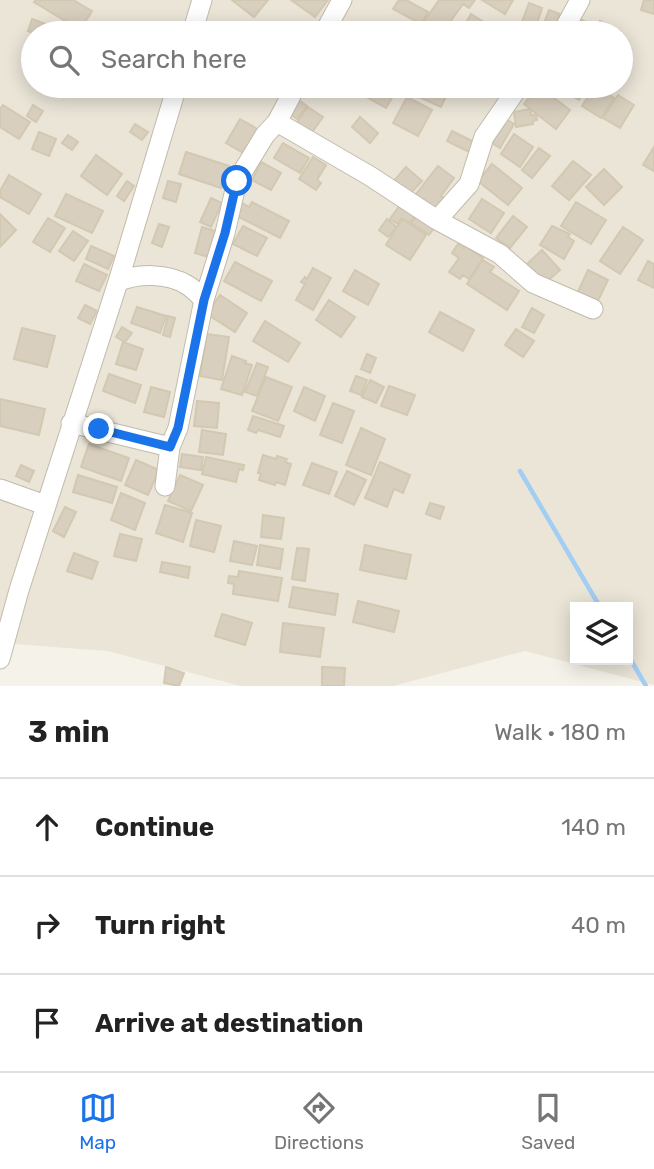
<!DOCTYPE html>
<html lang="en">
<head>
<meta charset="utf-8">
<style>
	:root { --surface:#fff; --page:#f2f2f2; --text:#222; --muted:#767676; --line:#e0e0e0; --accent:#1a73e8 }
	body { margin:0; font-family:Rubik,sans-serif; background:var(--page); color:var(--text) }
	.controls { position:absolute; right:21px; bottom:21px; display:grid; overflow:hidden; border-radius:0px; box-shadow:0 4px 18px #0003 }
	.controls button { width:63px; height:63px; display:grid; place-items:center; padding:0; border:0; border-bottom:2px solid var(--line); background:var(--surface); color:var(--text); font:35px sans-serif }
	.stop { position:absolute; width:21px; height:21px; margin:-16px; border:5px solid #1a73e8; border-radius:50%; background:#fff }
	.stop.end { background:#1a73e8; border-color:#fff; box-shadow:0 2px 7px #0008 }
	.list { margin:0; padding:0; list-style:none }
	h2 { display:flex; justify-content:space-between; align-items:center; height:91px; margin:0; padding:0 28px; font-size:30px }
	h2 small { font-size:23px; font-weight:400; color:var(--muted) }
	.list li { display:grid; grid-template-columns:46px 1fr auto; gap:21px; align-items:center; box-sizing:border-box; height:98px; padding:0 28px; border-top:2px solid var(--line) }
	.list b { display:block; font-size:26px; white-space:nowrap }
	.list em { font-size:23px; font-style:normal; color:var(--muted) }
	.icon { flex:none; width:38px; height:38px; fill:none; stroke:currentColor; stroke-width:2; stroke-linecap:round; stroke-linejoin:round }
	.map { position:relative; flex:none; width:654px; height:686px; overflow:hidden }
	.search { position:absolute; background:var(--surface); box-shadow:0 4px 18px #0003; left:21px; right:21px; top:21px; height:77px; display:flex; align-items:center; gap:18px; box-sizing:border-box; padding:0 24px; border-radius:38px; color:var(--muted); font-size:26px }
	.sheet { height:385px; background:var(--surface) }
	nav { display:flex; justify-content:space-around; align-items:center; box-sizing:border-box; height:98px; border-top:2px solid var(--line); background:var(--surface); font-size:19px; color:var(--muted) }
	nav a { display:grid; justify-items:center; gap:4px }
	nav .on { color:var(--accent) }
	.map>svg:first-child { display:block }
</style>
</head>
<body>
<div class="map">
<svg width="654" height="686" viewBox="0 0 654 686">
	<rect width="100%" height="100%" fill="#f5f3e9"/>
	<path fill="#eae5d7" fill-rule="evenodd" d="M0 0H654V685L525 651 393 686H241L107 651 0 643ZM33 33H621V86H33ZM575 607H628V660H575Z"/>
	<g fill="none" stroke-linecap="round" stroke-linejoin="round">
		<path stroke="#a3cef4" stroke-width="4.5" d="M520 471 600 607
			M628 655 646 686"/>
	</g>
	<path fill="#d8cfbe" stroke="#d3c8b1" stroke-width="2" d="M36 0H73L92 11 80 30 34 2Z
		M232 0H268L254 17Z
		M291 0H328L315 17Z
		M399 0H406L428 12 421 24 393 9Z
		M439 0H475L469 8 463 4 450 22 458 27 454 33H438L423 23Z
		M482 0H513L505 14Z
		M644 0H654V14L641 10Z
		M529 3 542 8 536 27 522 22Z
		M549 10 560 14 553 33 541 31Z
		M471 14 495 29 492 33H460Z
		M32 19 69 33H34L28 31Z
		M582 20 597 28 600 21 621 32 576 33Z
		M126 23 154 33H123Z
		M370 86H399L386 108 365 96Z
		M413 86H451L441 107 410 93Z
		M538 86 570 110 556 129 524 104Z
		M555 86H588L579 100Z
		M595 86 614 98 601 118 582 106Z
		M618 95 634 105 620 128 603 118Z
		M407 97 432 110 418 136 393 123Z
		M297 99 307 106 297 119 287 112Z
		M3 105 30 122 19 139 0 127V109Z
		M33 105 43 111 36 122 27 116Z
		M308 107 323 117 310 135 295 125Z
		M530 109 531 115 536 114 537 120 533 121V124L516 127 514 112Z
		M360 117 378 133 370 143 352 127Z
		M240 119 259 130 245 154 226 143Z
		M506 119 514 124 500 148 492 143Z
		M135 124 148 132 142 140 130 132Z
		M452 131 474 142 469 152 447 141Z
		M39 132 56 139 49 156 32 149Z
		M514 134 533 147 520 167 501 154Z
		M68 135 78 142 72 150 62 143Z
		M283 143 309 158 300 173 274 158Z
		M654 147V171L643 165Z
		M539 148 550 156 532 178 522 170Z
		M186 152 229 166 221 188 179 174Z
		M96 155 122 174 107 195 81 176Z
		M313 157 326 165 317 180 321 183 316 190 299 179Z
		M573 161 591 175 569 200 552 186Z
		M261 162 281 173 271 190 252 180Z
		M492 164 522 188 508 205 478 181Z
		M438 166 454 178 441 196 450 203 439 217 413 198Z
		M406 167 422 181 406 198 391 184Z
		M604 169 622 187 604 205 586 187Z
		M9 175 41 194 29 214 0 197V191Z
		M127 181 134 186 124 201 117 196Z
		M168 181 181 184 176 202 163 198Z
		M66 194 103 211 92 233 55 216Z
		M211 198 222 203 211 227 200 222Z
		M482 199 504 213 491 233 469 219Z
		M239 201 249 207 252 202 289 221 280 238 233 214Z
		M576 202 606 220 591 244 561 226Z
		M400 205 415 215 410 223 402 218 398 224 390 219Z
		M0 214 16 230 0 247Z
		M417 216 434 228 429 235 411 223Z
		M513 216 527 227 510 248 496 238Z
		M48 218 65 228 50 252 33 242Z
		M387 219 397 227 388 237 379 230Z
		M402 219 426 235 410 260 386 245Z
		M159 224 169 227 162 247 152 243Z
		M243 226 267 238 257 256 233 244Z
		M552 226 570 234 568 237 574 241 564 259 540 245Z
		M202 227 215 231 208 257 195 253Z
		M623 227 643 240 620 274 600 261Z
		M73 231 88 241 74 261 59 251Z
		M458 244 464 248 465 246 483 258 469 279 463 275 460 279 449 272 459 258 452 253Z
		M91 246 114 256 108 269 86 259Z
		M542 250 560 270 544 284 526 265Z
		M483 260 494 267 490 272 519 291 507 310 467 284Z
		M648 261 654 264V288L638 280Z
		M235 262 272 281 261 301 224 281Z
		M84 264 107 275 99 291 76 281Z
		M313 268 331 278 313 310 296 300 305 284 301 282 305 277 307 279Z
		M355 270 379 284 368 305 343 291Z
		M588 270 608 280 595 307 575 298Z
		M220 295 247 313 235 332 207 314Z
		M329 300 355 317 341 337 316 320Z
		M85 305 97 311 90 324 78 318Z
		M137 307 166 316 160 333 131 323Z
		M532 308 544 315 534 333 522 327Z
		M440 312 474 330 463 351 429 332Z
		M168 316 175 318 170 337 163 335Z
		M265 321 300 343 288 362 253 341Z
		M122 327 132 333 125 342 116 337Z
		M22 328 55 336 47 367 14 359Z
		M516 329 534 341 523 357 505 345Z
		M207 334 229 337 222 380 200 376Z
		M123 342 143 349 136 370 116 364Z
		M367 354 376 358 370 373 361 369Z
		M232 356 246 361 245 363 252 365 242 395 221 389Z
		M257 363 268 367 257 396 245 392Z
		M109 374 141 385 135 403 103 391Z
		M356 376 367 380 361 395 350 391Z
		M266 377 292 387 278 421 252 411Z
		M370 380 384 387 376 403 362 397Z
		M389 386 415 395 407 415 381 406Z
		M151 387 170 392 164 417 144 412Z
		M304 387 325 396 315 421 294 411Z
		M0 399 45 409 39 435 0 426Z
		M197 401 219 403 217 428 194 426Z
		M333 403 354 411 342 443 320 435Z
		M253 416 284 426 280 437 258 430 256 433 248 430Z
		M361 428 385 439 371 475 346 465Z
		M202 430 226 434 223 455 199 452Z
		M89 444 129 458 121 481 81 467Z
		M182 454 203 457 201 470 180 467Z
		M263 455 276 459 277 456 287 459 285 462 291 464 285 485 276 482 275 485 259 480 261 473H258Z
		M206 457 244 465 243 470 239 469 236 482 202 474Z
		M136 460 159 470 148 495 125 485Z
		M380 462 410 475 403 493 394 489 387 507 365 498Z
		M312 463 337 472 329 494 303 485Z
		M21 465 34 471 29 482 16 476Z
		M347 471 366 480 354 505 335 496Z
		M78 475 117 487 112 503 73 492Z
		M180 475 203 485 191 511 168 501Z
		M121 493 145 503 135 530 111 520Z
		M430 503 444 507 440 519 426 514Z
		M165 505 192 513 183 542 156 533Z
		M65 507 76 512 64 537 53 531Z
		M263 515 284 518 281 539 261 537Z
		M196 520 221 526 214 552 190 546Z
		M120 534 142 539 136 561 114 556Z
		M234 541 257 546 252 565 230 561Z
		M260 545 283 549 280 569 257 565Z
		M365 545 411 555 406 579 360 570Z
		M297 548 309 549 305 581 292 579Z
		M74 553 98 562 92 579 67 571Z
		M162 562 190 567 188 578 160 572Z
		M239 571 282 578 278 601 233 594 234 584 228 583 229 576 238 577Z
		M293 587 338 594 335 615 289 607Z
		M358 601 399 611 394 632 353 622Z
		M222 614 252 623 245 645 215 636Z
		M283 623 324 628 320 657 280 652Z
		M166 667 184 673 179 686 164 683Z
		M322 667 345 668 344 686H322Z"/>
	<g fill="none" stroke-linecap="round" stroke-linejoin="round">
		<defs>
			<path id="minor" d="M192 33 202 0
				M324 33 342 0
				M562 33 580 0
				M277 122 370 176 437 220 500 254 533 283 593 309
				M437 220 469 184 484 137 519 86
				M118 282C137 273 168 273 187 285 193 288 199 295 204 300
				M71 423 170 447 165 486
				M170 447 178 428 204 300 225 233 237 181 265 135 277 122 296 86
				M0 489 45 505
				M0 659 19 590 118 282 177 86"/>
		</defs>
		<use href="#minor" stroke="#c2bbab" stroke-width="21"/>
		<use href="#minor" stroke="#fff" stroke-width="19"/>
	</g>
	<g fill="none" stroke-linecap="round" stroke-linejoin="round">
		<path stroke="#1a73e8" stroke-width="9" d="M99 429 170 447 178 428 204 300 225 233 237 181"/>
	</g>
</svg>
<div class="controls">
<button><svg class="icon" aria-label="layers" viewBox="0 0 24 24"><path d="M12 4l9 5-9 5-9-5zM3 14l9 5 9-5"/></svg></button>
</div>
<div class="stop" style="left:237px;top:181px"></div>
<div class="stop end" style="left:99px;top:429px"></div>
<div class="search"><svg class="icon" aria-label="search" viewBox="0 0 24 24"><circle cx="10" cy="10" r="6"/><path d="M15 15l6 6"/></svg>Search here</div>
</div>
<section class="sheet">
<h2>3 min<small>Walk · 180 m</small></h2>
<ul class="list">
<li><svg class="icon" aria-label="ahead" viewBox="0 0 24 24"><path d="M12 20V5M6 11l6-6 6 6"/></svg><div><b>Continue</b></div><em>140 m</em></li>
<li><svg class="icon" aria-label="right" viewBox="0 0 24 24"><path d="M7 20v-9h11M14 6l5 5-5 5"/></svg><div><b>Turn right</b></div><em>40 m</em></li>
<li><svg class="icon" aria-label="arrive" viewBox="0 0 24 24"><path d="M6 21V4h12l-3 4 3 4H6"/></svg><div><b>Arrive at destination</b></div></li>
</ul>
</section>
<nav>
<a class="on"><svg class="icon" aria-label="map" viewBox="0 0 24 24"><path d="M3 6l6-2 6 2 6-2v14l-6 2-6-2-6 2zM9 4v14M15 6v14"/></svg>Map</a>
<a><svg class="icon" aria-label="directions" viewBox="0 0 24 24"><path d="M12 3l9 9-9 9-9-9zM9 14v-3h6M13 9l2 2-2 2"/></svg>Directions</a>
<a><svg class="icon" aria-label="saved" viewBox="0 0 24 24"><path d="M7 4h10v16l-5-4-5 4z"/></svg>Saved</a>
</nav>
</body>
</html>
